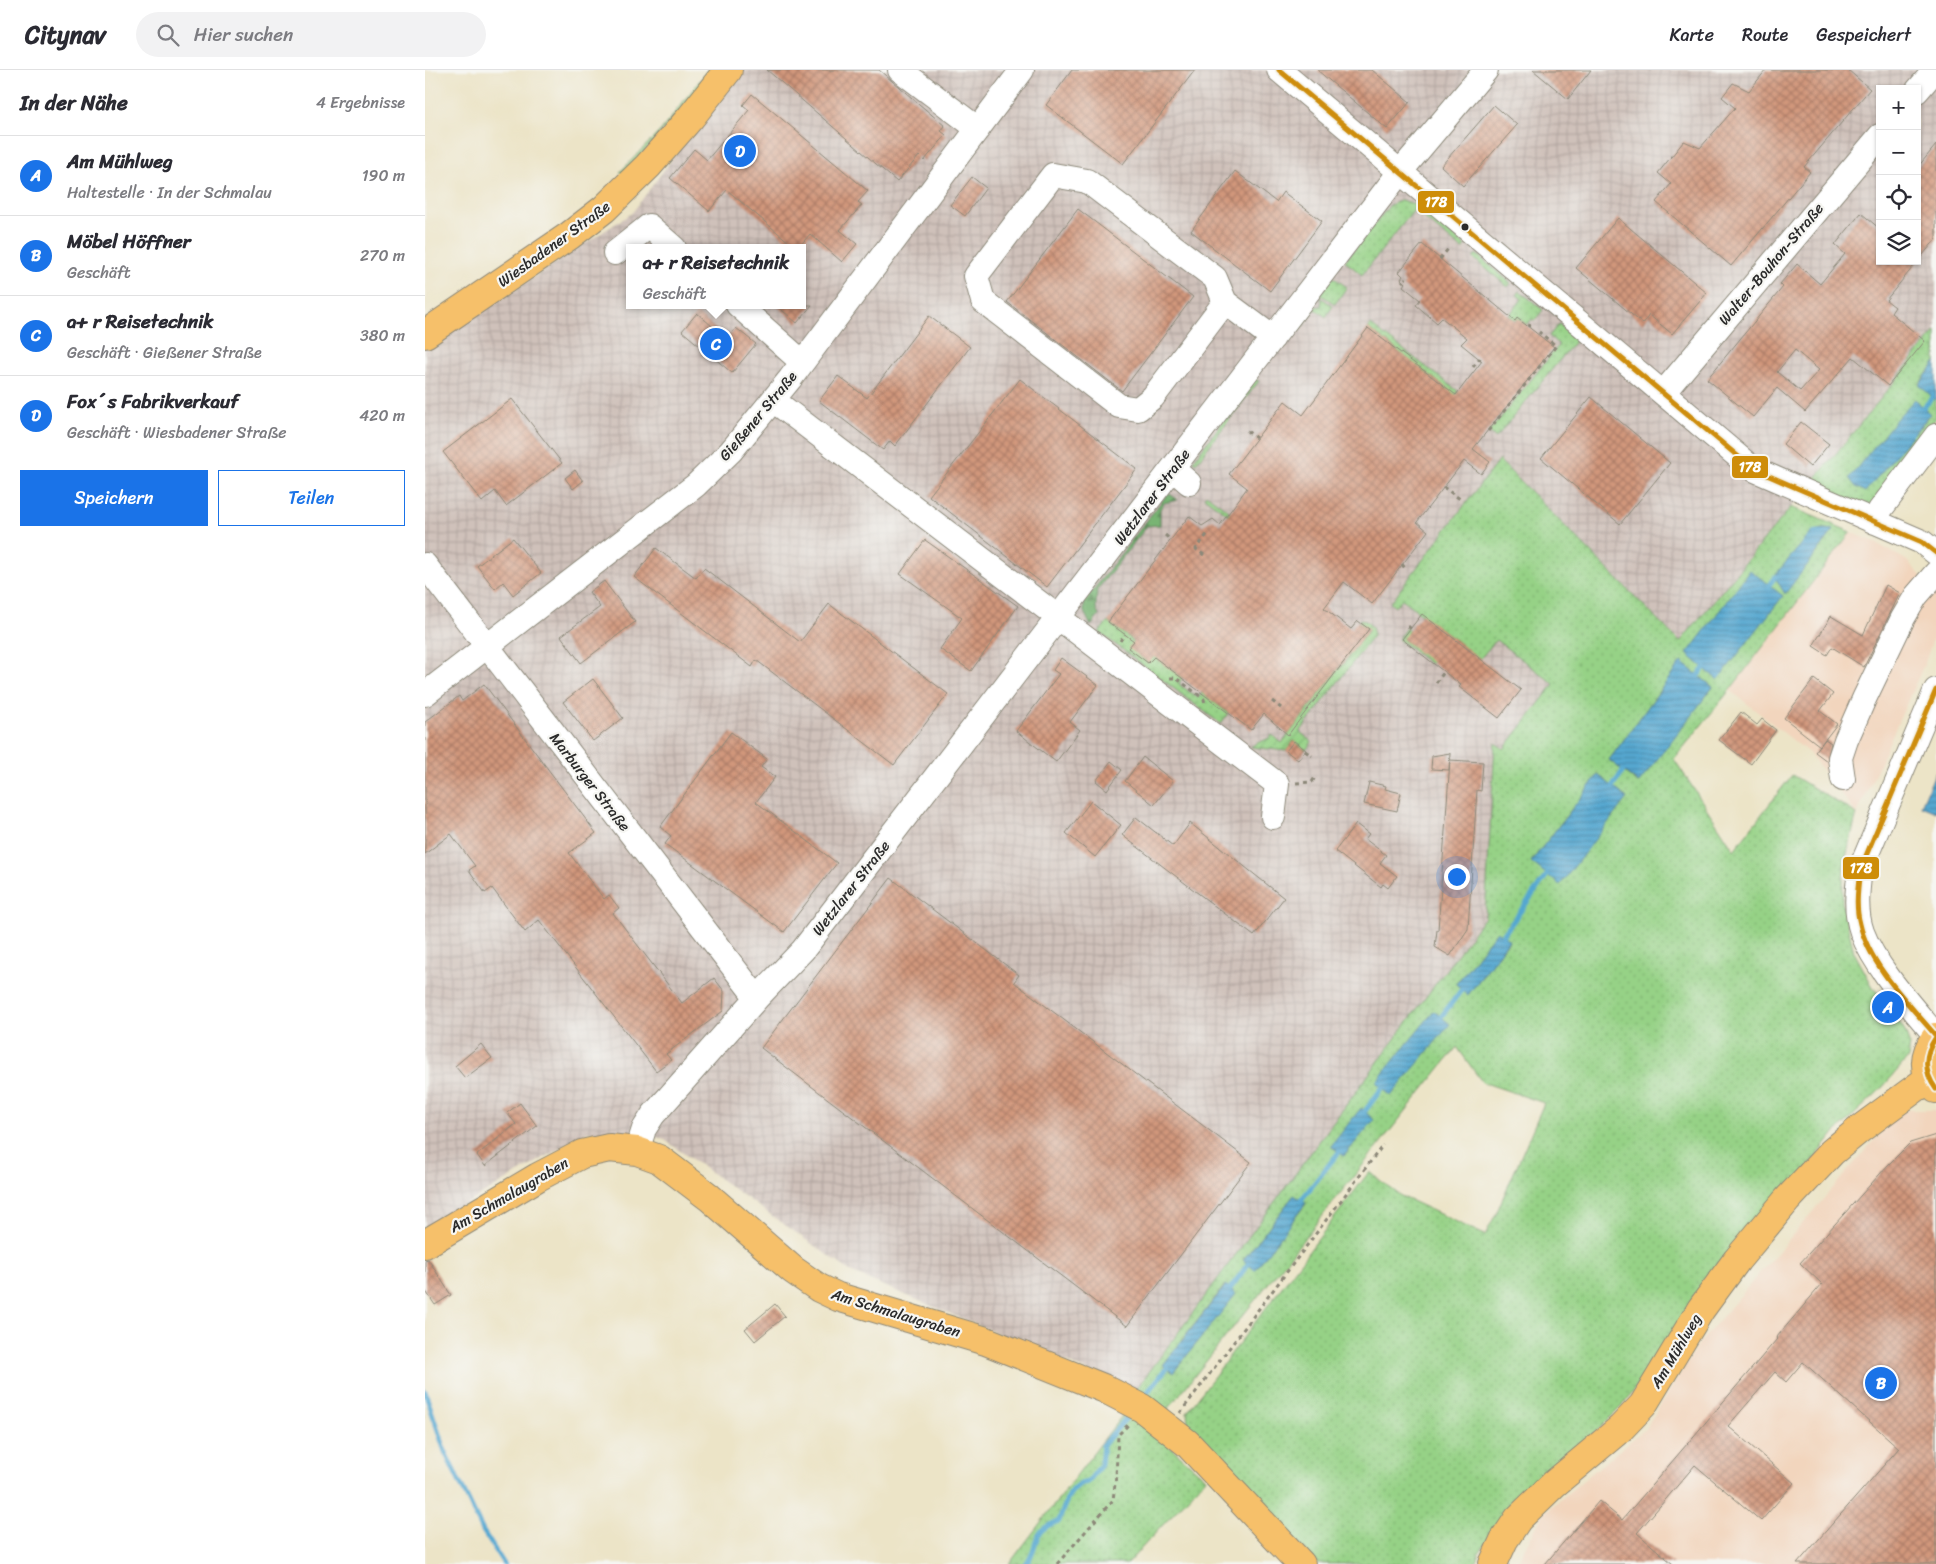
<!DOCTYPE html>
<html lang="de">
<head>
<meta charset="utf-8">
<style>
	:root { --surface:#fff; --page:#f2f2f3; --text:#2b2b33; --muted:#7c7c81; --line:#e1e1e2; --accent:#1a73e8 }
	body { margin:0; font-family:Sriracha,sans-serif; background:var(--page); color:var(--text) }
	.controls { position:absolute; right:15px; top:15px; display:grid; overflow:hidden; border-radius:0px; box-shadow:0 1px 4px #0004 }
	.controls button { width:45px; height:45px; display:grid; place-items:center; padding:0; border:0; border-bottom:1px solid var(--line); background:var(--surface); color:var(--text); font:25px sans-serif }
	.you { position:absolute; left:1031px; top:806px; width:18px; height:18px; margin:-12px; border:4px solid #fff; border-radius:50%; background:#1a73e8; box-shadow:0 0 0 8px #1a73e833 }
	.badge { display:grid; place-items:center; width:32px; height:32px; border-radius:50%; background:var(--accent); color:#fff; font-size:16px; font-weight:700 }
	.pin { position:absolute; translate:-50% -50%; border:2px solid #fff; box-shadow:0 1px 5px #0006 }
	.popup { position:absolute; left:201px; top:174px; width:180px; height:65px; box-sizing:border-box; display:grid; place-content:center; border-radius:0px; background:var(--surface); filter:drop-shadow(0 1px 4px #0005); font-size:16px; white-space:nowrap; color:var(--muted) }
	.popup b { font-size:19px; color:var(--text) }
	.popup::after { content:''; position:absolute; left:50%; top:100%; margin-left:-10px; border:10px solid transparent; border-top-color:var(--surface) }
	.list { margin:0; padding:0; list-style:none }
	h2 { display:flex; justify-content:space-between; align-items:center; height:65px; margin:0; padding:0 20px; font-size:21px }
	h2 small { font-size:16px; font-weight:400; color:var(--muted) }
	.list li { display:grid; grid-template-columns:32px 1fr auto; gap:15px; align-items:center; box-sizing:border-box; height:80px; padding:0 20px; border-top:1px solid var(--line) }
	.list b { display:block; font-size:19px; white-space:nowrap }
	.list p { margin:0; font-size:16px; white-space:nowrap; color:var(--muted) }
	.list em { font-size:16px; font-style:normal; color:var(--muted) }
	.actions { display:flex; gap:10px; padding:15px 20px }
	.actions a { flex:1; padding:11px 0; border:1px solid var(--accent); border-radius:0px; text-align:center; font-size:18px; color:var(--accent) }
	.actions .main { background:var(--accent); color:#fff }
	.icon { flex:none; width:28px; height:28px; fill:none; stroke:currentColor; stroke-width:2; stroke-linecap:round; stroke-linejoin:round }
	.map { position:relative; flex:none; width:1511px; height:1494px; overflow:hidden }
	header { display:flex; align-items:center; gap:30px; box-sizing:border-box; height:70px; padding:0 25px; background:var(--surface); border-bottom:1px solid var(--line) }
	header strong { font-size:24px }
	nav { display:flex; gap:28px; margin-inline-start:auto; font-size:18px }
	.search { width:350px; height:45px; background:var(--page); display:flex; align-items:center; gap:12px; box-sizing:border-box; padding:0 18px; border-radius:28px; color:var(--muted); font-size:19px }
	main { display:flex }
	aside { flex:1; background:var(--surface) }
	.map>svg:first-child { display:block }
</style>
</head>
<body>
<header>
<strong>Citynav</strong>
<div class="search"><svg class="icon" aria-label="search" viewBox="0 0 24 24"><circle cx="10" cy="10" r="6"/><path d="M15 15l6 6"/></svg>Hier suchen</div>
<nav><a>Karte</a><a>Route</a><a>Gespeichert</a></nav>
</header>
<main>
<aside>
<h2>In der Nähe<small>4 Ergebnisse</small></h2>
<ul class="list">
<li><span class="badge">A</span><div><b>Am Mühlweg</b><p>Haltestelle · In der Schmalau</p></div><em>190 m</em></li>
<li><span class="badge">B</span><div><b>Möbel Höffner</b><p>Geschäft</p></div><em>270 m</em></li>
<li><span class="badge">C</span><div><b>a+ r Reisetechnik</b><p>Geschäft · Gießener Straße</p></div><em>380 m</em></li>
<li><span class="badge">D</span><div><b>Fox´s Fabrikverkauf</b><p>Geschäft · Wiesbadener Straße</p></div><em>420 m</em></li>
</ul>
<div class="actions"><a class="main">Speichern</a><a>Teilen</a></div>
</aside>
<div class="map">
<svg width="1511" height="1494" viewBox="0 0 1511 1494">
	<defs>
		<pattern id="industrial-grid" width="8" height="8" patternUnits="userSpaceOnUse" patternTransform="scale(1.25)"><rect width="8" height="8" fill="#cfc1ba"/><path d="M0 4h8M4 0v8" fill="none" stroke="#b2a6a0"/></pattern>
		<pattern id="grass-dots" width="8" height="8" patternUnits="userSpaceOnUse" patternTransform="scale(1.25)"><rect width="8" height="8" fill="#96d286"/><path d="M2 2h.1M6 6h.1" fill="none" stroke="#81b474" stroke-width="1.8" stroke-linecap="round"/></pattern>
		<pattern id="forest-firs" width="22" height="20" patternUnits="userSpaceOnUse" patternTransform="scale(1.25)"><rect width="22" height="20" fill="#78b473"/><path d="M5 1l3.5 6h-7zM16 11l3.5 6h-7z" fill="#63935f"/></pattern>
		<pattern id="garden-furrows" width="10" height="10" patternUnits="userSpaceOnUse" patternTransform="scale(1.25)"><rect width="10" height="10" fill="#96d286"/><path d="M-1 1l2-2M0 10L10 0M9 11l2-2" fill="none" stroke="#81b474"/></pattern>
		<pattern id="water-rules" width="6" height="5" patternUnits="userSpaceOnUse" patternTransform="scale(1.25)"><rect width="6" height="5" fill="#55a7d0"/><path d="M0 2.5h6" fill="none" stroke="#4788a9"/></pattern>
		<pattern id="building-cross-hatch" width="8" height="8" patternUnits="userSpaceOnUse" patternTransform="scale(1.25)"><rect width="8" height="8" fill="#d1977c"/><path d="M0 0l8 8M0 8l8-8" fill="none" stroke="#aa7b66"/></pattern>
	</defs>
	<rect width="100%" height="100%" fill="#f6f6f2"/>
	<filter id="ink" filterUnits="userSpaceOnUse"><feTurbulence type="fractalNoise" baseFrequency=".02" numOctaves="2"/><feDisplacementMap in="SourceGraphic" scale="10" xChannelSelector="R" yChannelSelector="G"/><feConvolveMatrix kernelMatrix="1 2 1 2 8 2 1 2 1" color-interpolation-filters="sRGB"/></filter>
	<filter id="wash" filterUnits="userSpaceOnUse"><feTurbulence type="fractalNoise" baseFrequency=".0096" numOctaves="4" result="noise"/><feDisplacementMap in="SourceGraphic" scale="20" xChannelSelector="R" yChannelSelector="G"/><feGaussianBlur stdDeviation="1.12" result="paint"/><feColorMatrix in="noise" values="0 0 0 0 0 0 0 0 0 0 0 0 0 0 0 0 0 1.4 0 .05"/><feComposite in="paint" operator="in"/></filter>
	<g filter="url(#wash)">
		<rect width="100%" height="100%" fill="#ece4c7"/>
		<path fill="#f2d5bd" d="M1426 462 1449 472 1481 490 1509 519 1511 526V559L1501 590 1432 744 1384 683 1305 620Z
			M1475 1040H1511V1494H1091L1119 1443 1221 1358 1273 1275Z"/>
		<path fill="url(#industrial-grid)" fill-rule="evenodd" d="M313 0H1511V261L1255 572 1060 847 710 1321 428 1203 237 1068 163 1062 0 1158V278L207 143ZM1455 19H1492V191H1455ZM205 178H377V235H205Z"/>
		<path fill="url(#grass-dots)" stroke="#607e58" fill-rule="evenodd" d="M283 0H290L199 105 195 102 236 60Z
			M977 130 992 135 1041 176 1038 180 989 140 937 205 920 191 965 135Z
			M1051 184 1086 213 1083 217 1048 188Z
			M908 207 922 217 910 234 895 224Z
			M1095 221 1118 240 1109 251 1107 249 1102 255 1093 248 1091 251 1084 245 1097 229 1092 225Z
			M894 226 908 236 901 247 890 239 875 260 870 257 887 235 891 237 896 236 897 230Z
			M1134 254 1152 269 1071 368 1064 362 1134 275 1124 266Z
			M946 255 1033 321 1030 325 943 258Z
			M1511 261V292L1494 314 1511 330V348L1443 439 1386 414ZM1499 337 1505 345 1440 421 1431 417Z
			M830 309 834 311 771 393 768 391Z
			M1074 390 1255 572 1366 437 1426 462 1305 620 1249 689 1309 780 1367 705 1432 744 1419 795 1417 832 1429 882 1448 917 1479 959 1485 975 1483 988 1457 1018 1410 1063 1230 1290 1200 1333 1174 1359 1125 1397 1086 1434 1054 1483 1050 1494H892L766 1362 763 1355 762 1342 944 1102 976 1126 1060 1165 1071 1144 1119 1033 1057 1012 1032 977 740 1343 710 1321 1060 847 1070 673 1079 679 1129 614 1071 570 1055 589 977 529 970 537 965 533ZM1399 459 1408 461 1360 523ZM1256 592 1288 617 1213 713 1184 690ZM1173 705 1202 728 1106 792ZM1072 861 1084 871 1043 924 1031 914ZM1009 941 1024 954 965 1026ZM869 1125 881 1134 829 1199 818 1190ZM800 1215 810 1224 748 1303 738 1295Z
			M781 424 889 505 873 496 779 427Z
			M683 552 757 608 754 614 773 628 777 623 803 643 796 654 674 562Z
			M981 558 1007 592 1005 594 973 569Z
			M702 1339 781 1408 702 1494H584Z"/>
		<path fill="url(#forest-firs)" stroke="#52704f" d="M743 423 753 430 739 433 735 439V455L722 456 672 520 671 538 674 546 666 556 659 542V532Z"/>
		<path fill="url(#garden-furrows)" stroke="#607e58" d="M936 549C944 552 950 558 948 566L875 662 887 672 881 680 869 671 861 681 826 677C832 671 841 672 847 665L857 673 944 560 933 551Z"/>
		<path fill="url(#water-rules)" stroke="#40697e" d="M1511 292V330L1494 315Z
			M1490 329 1505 344 1440 422 1431 417 1424 408 1473 347Z
			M1399 459 1409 460 1360 524 1349 506 1388 461Z
			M1325 500 1358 526 1293 610 1262 584Z
			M1256 592 1288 617 1214 713 1184 690Z
			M1511 701V742L1496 736Z
			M1173 705 1202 728 1135 815 1106 792Z
			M1072 861 1084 870 1043 925 1031 914Z
			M1009 941 1025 954 966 1026 951 1012Z
			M936 1038 949 1050 919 1086 906 1076Z
			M869 1125 881 1133 830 1200 818 1190Z
			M801 1215 811 1224 748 1303 738 1295Z"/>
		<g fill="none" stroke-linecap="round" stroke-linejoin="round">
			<path stroke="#55a7d0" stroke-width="5" d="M1499 337 1508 327
				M1344 515 1350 507
				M1273 606 1279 598
				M1188 716 1198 701
				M1078 865 1122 805
				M1016 947 1037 919
				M940 1041 957 1018
				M876 1130 914 1082
				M805 1219 823 1194
				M0 1321 20 1382 58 1461 79 1494
				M721 1324 742 1298
				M601 1494C617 1472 603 1462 634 1451 640 1435 644 1414 663 1412L676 1395 678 1375 702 1347"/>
		</g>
		<g id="blocks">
			<path fill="url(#building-cross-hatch)" fill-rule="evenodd" d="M342 0H454L520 56 516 61 521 65 499 91 494 86 472 112Z
				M647 0H770L698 94 621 35Z
				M892 0H947L985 32 962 59Z
				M1108 0H1166L1143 29Z
				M1341 0H1423L1445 19 1379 97 1385 102 1306 196 1231 132 1246 114 1233 103 1259 71 1275 78 1310 38 1297 27 1308 13 1324 21Z
				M327 24 443 121 433 132 437 135 415 160 432 174 417 192 385 164 373 178H371L302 120 284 141 245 108 269 79 282 90 324 40 318 35Z
				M1069 35 1092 55 1038 116 1016 96Z
				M1511 75V169L1461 230 1470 237 1466 243 1500 271 1463 316 1428 287 1380 342 1352 318 1328 347 1282 309 1358 217 1355 214 1372 194 1395 214 1420 184 1410 175 1436 143 1455 159V191H1492V98ZM1370 280 1394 300 1375 321 1352 302Z
				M810 101 851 132 858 122 897 151 845 221 766 161Z
				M547 107 561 118 540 146 525 135Z
				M653 139 768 227 697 321 582 232Z
				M1193 148 1282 223 1247 264 1224 245 1218 254 1151 198Z
				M997 174 1090 251 1092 248 1129 277 1048 379 1065 392 1056 404 1039 391 992 452 1003 461 947 534 919 512 899 538 926 559 933 551 944 559 863 665 839 644 826 660 729 587 723 593 703 578 709 571 683 552 764 446 777 456 788 449 795 455 822 418 804 404 860 331 878 345 943 258 1031 325 1057 291 1036 274 1042 268 1017 248 1012 253 991 235 995 230 978 216 980 213 976 209 978 206 974 202Z
				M351 235H387L372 253Z
				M272 243 302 269 311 258 331 274 307 303 257 261Z
				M504 246 545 277 470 376 465 371 458 380 394 331 413 306 442 328Z
				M595 309 712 399 622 517 504 426Z
				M1166 327 1245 393 1195 454 1116 388Z
				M87 329 137 393 81 436 70 421 57 432 18 382Z
				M1376 352 1404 374 1385 397 1358 374Z
				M150 400 158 411 148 419 140 408Z
				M88 468 116 503 88 525 78 512 70 519 52 496Z
				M500 470 593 536 546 601 515 579 537 548 475 504Z
				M231 478 271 508 279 498 375 572 404 534 523 624 469 695 331 590 327 597 209 507Z
				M179 511 210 552 156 593 136 566 175 537 164 522Z
				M1461 515 1475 523 1439 597 1407 577 1402 585 1388 576 1406 546 1438 565Z
				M997 544 1096 620 1074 648 1034 617 1036 615 977 569Z
				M636 588 673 615 645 652 655 660 631 692 591 661 634 604 628 600Z
				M168 609 198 648 168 671 138 632Z
				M1389 609 1408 624 1395 641 1412 654 1395 676 1359 648Z
				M59 614 171 763 144 783 179 829 184 825 194 838 188 843 257 933 289 908 299 921 298 941 241 984 246 990 231 1001 114 850 100 862 67 818 60 823 44 800 50 796 26 764 0 784V652L34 626 37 631Z
				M1316 642 1332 655 1337 649 1351 660 1326 694 1294 670Z
				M306 662 342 689 336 697 350 707 331 732 412 793 359 862 240 774 246 766 235 757Z
				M1400 669 1406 673 1402 691 1390 682Z
				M869 671 881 680 873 690 861 681Z
				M1025 683 1024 700 1006 699 1007 686Z
				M718 687 748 711 729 735 700 711Z
				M1025 690 1058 692 1056 721 1052 720 1043 859 1025 886 1010 877 1012 860H1013Z
				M686 691 697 700 682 720 671 711Z
				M944 712 961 716 960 719 976 723 972 741 939 734Z
				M666 731 696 755 670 787 641 763Z
				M711 747 748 776 765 753 859 828 829 866 697 765Z
				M931 754 944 764 940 769 961 785 955 793 972 806 963 818 958 814 956 817 910 781Z
				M466 808 594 905 589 912 826 1092 702 1256 336 978Z
				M56 974 67 988 40 1008 30 996Z
				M95 1033 112 1056 60 1096 52 1085 91 1054 82 1043Z
				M1511 1065V1494H1372L1474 1378 1378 1292 1361 1312 1350 1302 1303 1356 1369 1413 1336 1451 1270 1395 1212 1463 1248 1494H1120L1174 1431 1197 1450 1352 1269 1351 1268 1397 1214 1375 1193 1463 1095 1485 1073Z
				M3 1189 26 1225 10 1235 0 1220V1190Z
				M350 1234 360 1246 330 1271 320 1259Z"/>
		</g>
	</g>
	<g filter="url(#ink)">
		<use href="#blocks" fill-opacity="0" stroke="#8c8879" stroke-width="1"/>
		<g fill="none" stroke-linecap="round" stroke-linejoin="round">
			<defs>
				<path id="minor" d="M475 0 553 59
					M854 0 1328 399 1497 472 1511 483
					M1492 21 1510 0
					M190 183 224 156 249 178
					M800 232 728 327 713 339 694 336 558 231 551 206 628 105 662 111 790 208 800 232 848 268
					M313 235 377 292
					M1238 323 1455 66
					M348 330 852 714 848 747
					M748 399 764 413
					M1450 452 1455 440 1511 366
					M0 495 332 928
					M1511 620 1435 800C1432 821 1430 842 1437 862 1450 897 1487 937 1511 966
					M0 624 271 415 306 381 365 309 597 0
					M1418 709 1415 688 1421 670 1439 629 1478 548 1491 526 1511 503
					M212 1081 219 1059 228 1045 332 928 378 880 975 102 1061 0"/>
				<path id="major" d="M0 264 144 166 179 139 223 96 266 47 303 0
					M1511 967C1498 984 1497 1002 1511 1019
					M0 1174 113 1107 157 1084 184 1078 212 1081 234 1089 284 1127 368 1200 394 1218 413 1227 561 1271 678 1318 717 1338 762 1373 876 1494
					M1068 1494 1079 1470 1093 1449 1129 1414 1196 1358 1218 1335 1276 1239 1312 1190 1362 1130 1407 1082 1435 1059 1503 1009"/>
			</defs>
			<use href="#minor" stroke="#8c8879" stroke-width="26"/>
			<use href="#major" stroke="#8c8879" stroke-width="30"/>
			<path stroke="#8c8879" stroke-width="3" stroke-dasharray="4 4" stroke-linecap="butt" d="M1015 189 1023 179
				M980 209 981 208
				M977 212 978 211
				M1104 257 1105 254
				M1048 297 1054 289 1058 291
				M822 361 831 368
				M1063 361 1131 276 1114 262
				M1018 417 1035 429
				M740 465 746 470
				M779 485 771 479 784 462
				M977 494 981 500
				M983 556 986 559
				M695 571 700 564
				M745 608H751L779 629 780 634
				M1011 613 1019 602
				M847 631 856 638
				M880 681 887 686
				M871 713 887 712 891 706
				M755 1343 958 1075
				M632 1494 688 1430 691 1406 693 1365 703 1355"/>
			<use href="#minor" stroke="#fff" stroke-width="24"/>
			<use href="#major" stroke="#f6c06b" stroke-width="28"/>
			<defs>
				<path id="bus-1" d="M854 0 1328 399 1497 472 1511 483
					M1511 620 1435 800C1433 818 1430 836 1435 854 1444 895 1485 935 1511 966
					M1511 967C1499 985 1498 1001 1511 1019"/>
			</defs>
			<use href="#bus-1" stroke="#f6f6f2" stroke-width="9"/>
			<use href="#bus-1" stroke="#ce8d09" stroke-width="5"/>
		</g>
	</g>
	<circle fill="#2b2b2b" stroke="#f6f6f2" stroke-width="2" cx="1040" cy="157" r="4.5"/>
	<g text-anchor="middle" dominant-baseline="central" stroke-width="4.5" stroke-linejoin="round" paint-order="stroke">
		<g font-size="15" fill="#2b2b2b" stroke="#f6f6f2">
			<text transform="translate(129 174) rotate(-36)">Wiesbadener Straße</text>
			<text transform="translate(1346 194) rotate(-50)">Walter-Bouhon-Straße</text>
			<text transform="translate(333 346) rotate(-50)">Gießener Straße</text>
			<text transform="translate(727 427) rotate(-53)">Wetzlarer Straße</text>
			<text transform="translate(165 712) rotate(52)">Marburger Straße</text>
			<text transform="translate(426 818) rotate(-52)">Wetzlarer Straße</text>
			<text transform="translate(84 1125) rotate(-30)">Am Schmalaugraben</text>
			<text transform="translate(471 1243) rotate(17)">Am Schmalaugraben</text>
			<text transform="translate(1251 1281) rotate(-59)">Am Mühlweg</text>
		</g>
	</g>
	<g stroke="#f6f6f2" stroke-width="2">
		<rect x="992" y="120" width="38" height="24" rx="5" fill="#ce8d09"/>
		<rect x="1306" y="385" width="38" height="24" rx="5" fill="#ce8d09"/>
		<rect x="1417" y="786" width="38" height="24" rx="5" fill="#ce8d09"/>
	</g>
	<g font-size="14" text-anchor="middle" font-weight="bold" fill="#fff">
		<text x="1011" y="137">178</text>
		<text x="1325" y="402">178</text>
		<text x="1436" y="803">178</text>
	</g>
</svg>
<div class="controls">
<button>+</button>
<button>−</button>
<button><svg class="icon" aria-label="locate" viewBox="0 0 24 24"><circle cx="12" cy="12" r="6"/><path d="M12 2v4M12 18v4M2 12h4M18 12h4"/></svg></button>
<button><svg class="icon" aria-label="layers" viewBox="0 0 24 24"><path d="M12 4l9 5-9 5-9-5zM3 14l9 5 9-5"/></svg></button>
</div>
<div class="you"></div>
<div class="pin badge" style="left:1463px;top:937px">A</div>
<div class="pin badge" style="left:1456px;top:1313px">B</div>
<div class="pin badge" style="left:291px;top:274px">C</div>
<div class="popup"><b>a+ r Reisetechnik</b>Geschäft</div>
<div class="pin badge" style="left:315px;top:81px">D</div>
</div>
</main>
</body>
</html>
